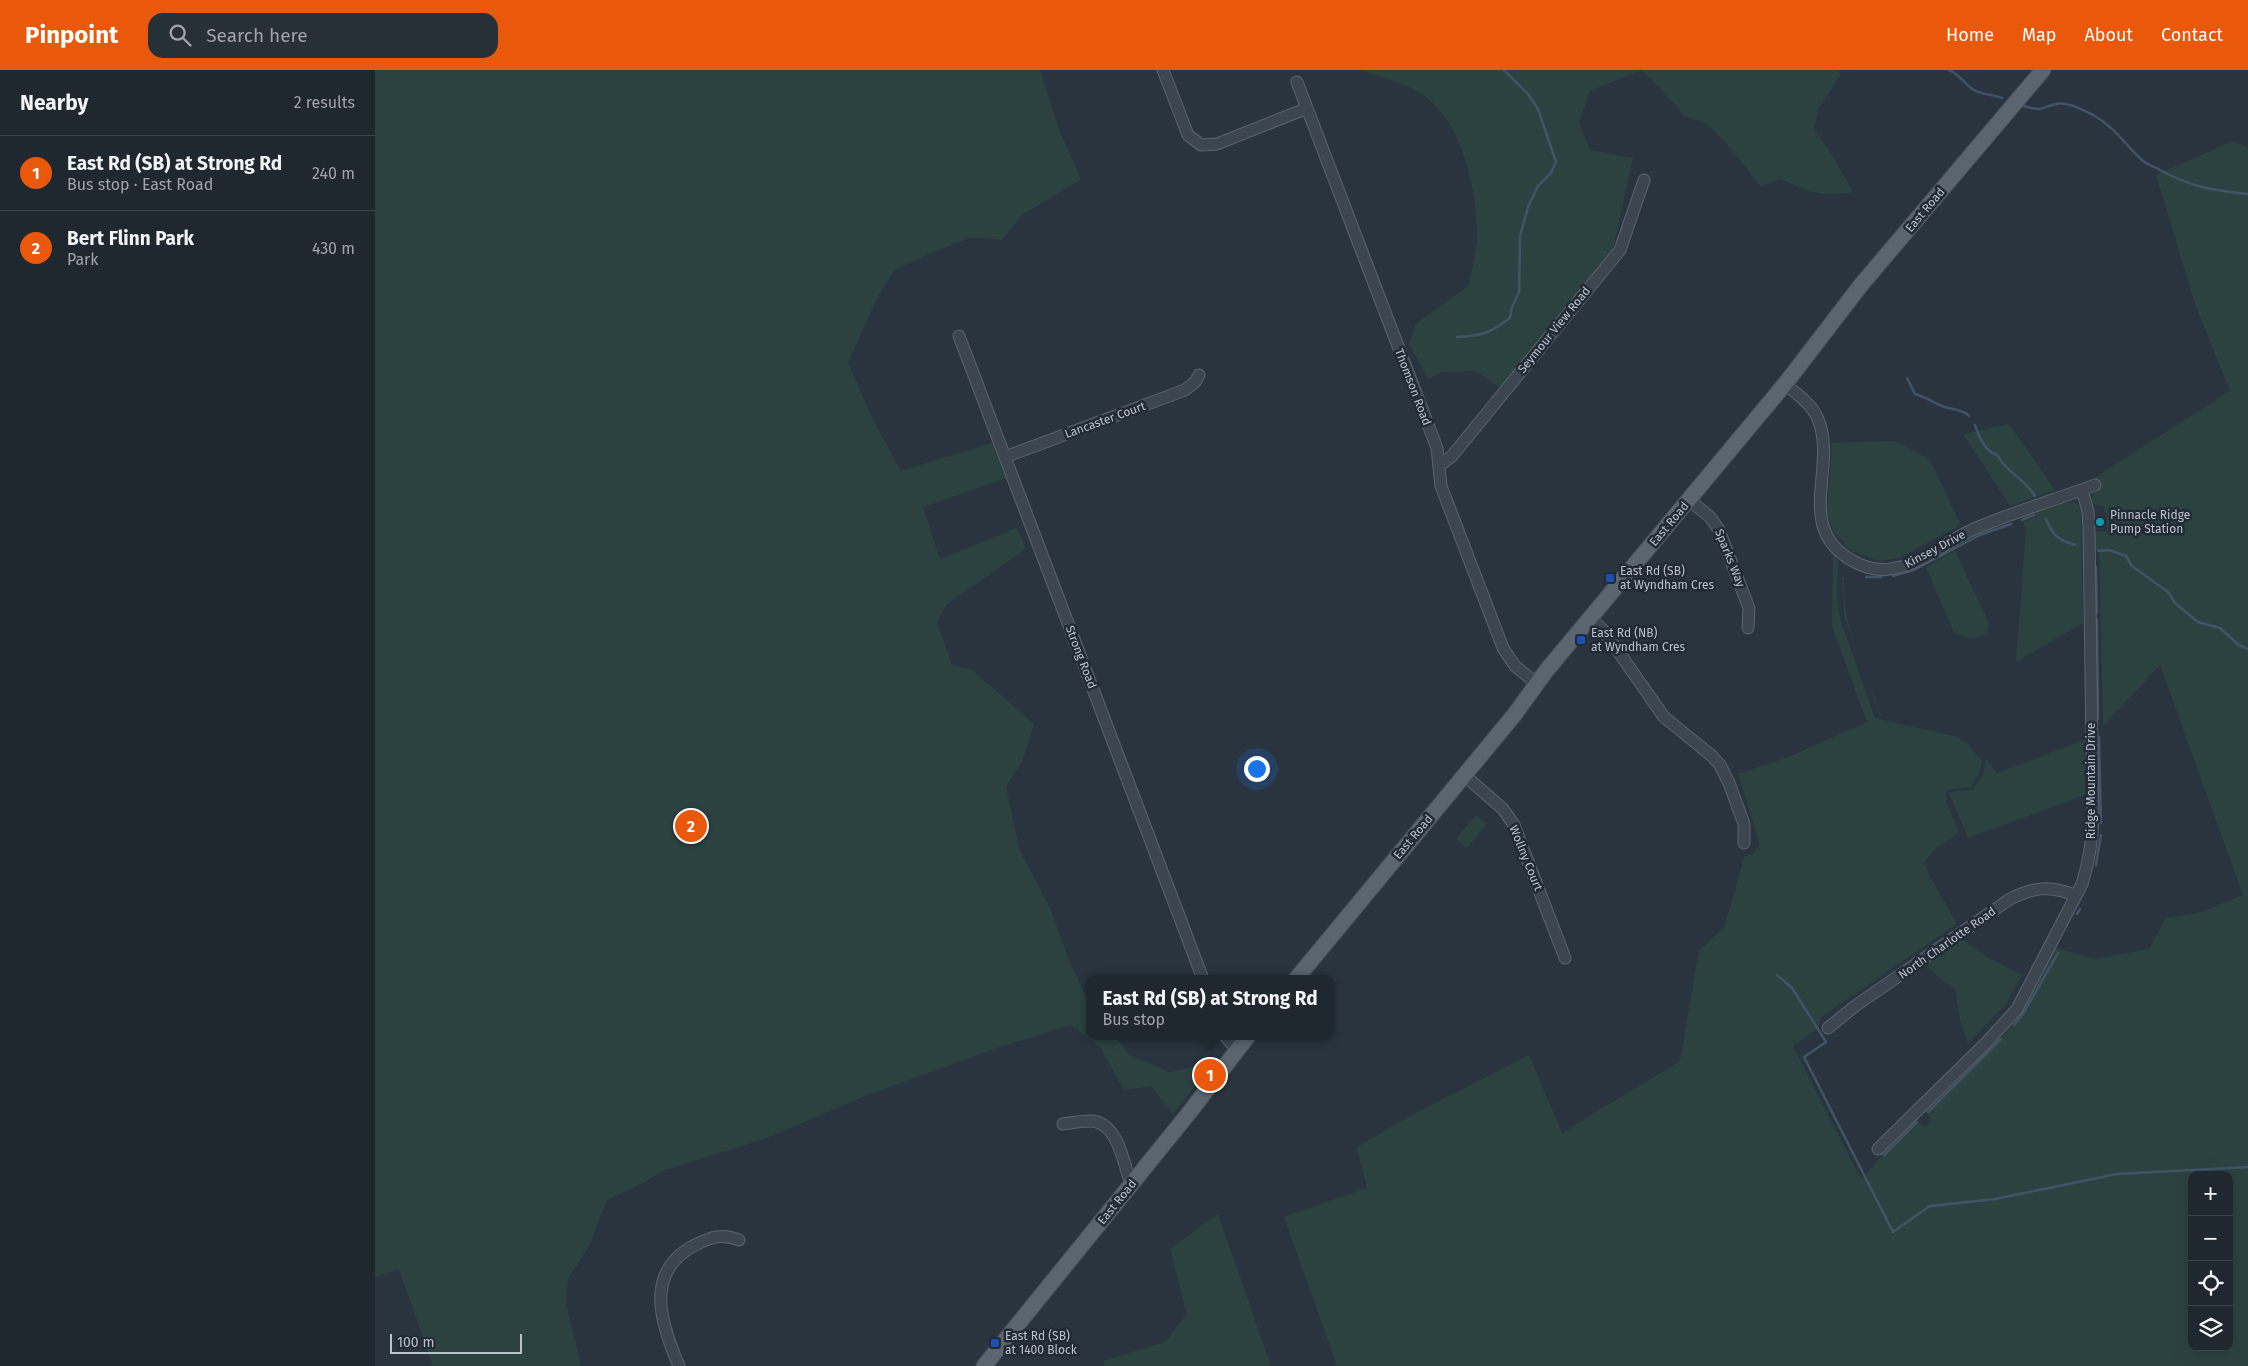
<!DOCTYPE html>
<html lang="en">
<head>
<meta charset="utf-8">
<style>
	:root { --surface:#1f272f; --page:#272f37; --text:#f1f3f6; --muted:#a1a5aa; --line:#3c444b; --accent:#ea580c }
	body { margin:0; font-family:"Fira Sans",sans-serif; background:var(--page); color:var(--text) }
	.controls { position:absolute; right:15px; bottom:15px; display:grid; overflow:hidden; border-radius:10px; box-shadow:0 5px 20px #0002 }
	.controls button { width:45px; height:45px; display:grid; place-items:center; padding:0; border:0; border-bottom:1px solid var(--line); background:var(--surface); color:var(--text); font:25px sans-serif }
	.scale { position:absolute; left:15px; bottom:12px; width:132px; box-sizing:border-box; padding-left:5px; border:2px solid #bac1ca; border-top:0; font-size:14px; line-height:18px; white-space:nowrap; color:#bac1ca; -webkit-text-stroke:4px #222b35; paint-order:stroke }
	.you { position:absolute; left:881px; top:698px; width:18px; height:18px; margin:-12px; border:4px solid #fff; border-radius:50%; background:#1a73e8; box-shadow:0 0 0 8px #1a73e833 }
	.badge { display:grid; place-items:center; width:32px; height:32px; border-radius:50%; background:var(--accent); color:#fff; font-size:16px; font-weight:700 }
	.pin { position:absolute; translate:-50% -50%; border:2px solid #fff; box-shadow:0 1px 5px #0006 }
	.popup { position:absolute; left:711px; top:905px; width:248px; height:65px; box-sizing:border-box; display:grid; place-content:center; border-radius:10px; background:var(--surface); filter:drop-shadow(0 1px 4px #0005); font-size:16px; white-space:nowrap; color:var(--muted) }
	.popup b { font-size:19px; color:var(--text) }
	.popup::after { content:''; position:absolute; left:50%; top:100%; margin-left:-10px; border:10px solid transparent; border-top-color:var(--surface) }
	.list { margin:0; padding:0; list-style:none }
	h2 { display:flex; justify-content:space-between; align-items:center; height:65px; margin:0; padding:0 20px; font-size:21px }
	h2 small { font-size:16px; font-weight:400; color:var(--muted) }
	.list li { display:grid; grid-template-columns:32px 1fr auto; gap:15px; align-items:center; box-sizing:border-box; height:75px; padding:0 20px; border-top:1px solid var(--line) }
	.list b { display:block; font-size:19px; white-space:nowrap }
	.list p { margin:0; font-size:16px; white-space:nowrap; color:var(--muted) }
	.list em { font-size:16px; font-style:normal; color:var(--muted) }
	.icon { flex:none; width:28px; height:28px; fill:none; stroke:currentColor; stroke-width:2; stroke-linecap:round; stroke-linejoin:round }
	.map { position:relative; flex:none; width:1873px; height:1296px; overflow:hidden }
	header { display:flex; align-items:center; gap:30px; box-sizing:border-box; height:70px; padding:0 25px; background:var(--accent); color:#fff }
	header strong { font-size:24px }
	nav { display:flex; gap:28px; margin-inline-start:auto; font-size:18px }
	.search { width:350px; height:45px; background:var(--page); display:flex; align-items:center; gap:12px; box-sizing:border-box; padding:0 18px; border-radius:15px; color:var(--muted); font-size:19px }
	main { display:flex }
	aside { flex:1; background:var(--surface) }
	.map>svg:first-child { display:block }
</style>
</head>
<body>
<header>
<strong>Pinpoint</strong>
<div class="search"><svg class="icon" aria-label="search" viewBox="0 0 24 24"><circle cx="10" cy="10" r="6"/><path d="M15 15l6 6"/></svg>Search here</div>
<nav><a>Home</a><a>Map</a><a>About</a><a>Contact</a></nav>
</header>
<main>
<aside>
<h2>Nearby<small>2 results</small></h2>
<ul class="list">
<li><span class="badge">1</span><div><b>East Rd (SB) at Strong Rd</b><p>Bus stop · East Road</p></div><em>240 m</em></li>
<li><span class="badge">2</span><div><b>Bert Flinn Park</b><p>Park</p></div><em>430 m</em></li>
</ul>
</aside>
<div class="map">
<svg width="1873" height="1296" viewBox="0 0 1873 1296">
	<rect width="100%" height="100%" fill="#29343f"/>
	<path fill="#2c4241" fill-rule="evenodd" d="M0 0H665L685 62 706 109 649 144 626 170C616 169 605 167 595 168 588 169 524 196 521 200 503 218 486 268 473 292L497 348 526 401 617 373 631 408 548 437 565 489 642 458 651 479 572 534 562 552 577 595 596 599 659 654 647 692 631 716 644 779 674 836 695 892 715 935V966H740L754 985 795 1002 839 992 798 1044 776 1016 749 1020 725 977 696 955 622 978 490 1026 392 1068 290 1100 261 1117 232 1130 214 1176 193 1209 191 1235 206 1296H58L24 1199 0 1207Z
		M986 0H1266L1215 21 1204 52 1215 80 1258 88 1238 178 1125 318 1101 301 1068 302 1053 309 1034 274 1041 254 1093 216C1096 201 1102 183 1102 167 1102 119 1087 47 1043 22 1026 12 1004 7 986 0Z
		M1267 0H1464L1465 6 1443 39 1439 59 1457 85 1478 122C1444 127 1438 123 1406 109L1386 117 1350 72 1331 53 1309 46 1285 18Z
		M1858 71 1873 77V1296H962L909 1147 992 1118 982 1077 1031 1048 1154 985 1187 1063 1305 991 1324 880 1349 858 1366 799 1368 787 1378 784 1384 776 1383 768 1363 704 1416 686 1492 652 1457 556 1458 484 1463 490 1462 530 1466 551 1500 648 1583 667 1593 674 1607 691 1604 704 1596 717 1574 719 1571 722 1572 734 1584 762 1560 779 1549 792 1555 807 1582 854 1445 948 1444 958 1418 976 1483 1103 1488 1109 1508 1084 1540 1051 1550 1057 1556 1052 1551 1041C1581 1013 1612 987 1637 955 1656 932 1667 904 1681 878L1720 889 1774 879 1791 848 1827 842 1868 825 1785 595 1728 656 1724 480H1719L1718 462 1732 461 1731 442 1729 441V436L1722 435 1717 432 1718 425 1722 420 1719 408 1855 321 1819 231 1781 105ZM1817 1105H1854V1277H1817Z
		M1634 354 1680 420 1635 436 1588 364Z
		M1520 371 1554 389 1585 453 1582 455V457L1524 488 1505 491 1476 481 1458 461 1452 441 1457 373Z
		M1690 431 1691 433C1698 431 1703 432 1706 439L1708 553 1641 592 1651 460 1648 452 1661 447 1659 442Z
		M1580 481 1614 553 1612 564 1597 569 1579 563 1551 497Z
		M1467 507H1469C1466 555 1491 602 1506 645H1505L1469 545Z
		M1709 670 1710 725 1593 768 1574 723 1580 721 1597 720 1608 705 1611 689 1622 703Z
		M1101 745 1112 754 1092 778 1081 769Z
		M1587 869 1609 885 1647 905 1632 933 1593 973 1585 950 1580 919 1563 907 1551 893Z
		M843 1144 896 1296H730L728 1291 790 1272 812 1244 795 1179Z"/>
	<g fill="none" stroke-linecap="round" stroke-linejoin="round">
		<path stroke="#415467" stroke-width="2.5" d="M1574 0C1584 4 1587 11 1596 18 1604 25 1617 24 1627 28
			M1649 36C1669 42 1664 38 1681 34 1692 31 1708 40 1718 45 1739 56 1751 76 1768 91 1773 95 1780 97 1785 100 1818 118 1837 120 1873 124
			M1082 267C1107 266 1115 263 1135 248L1137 237 1144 222 1145 166 1153 137 1163 116 1176 103 1181 92 1163 39 1153 24 1129 0
			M1532 308 1540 324C1550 327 1558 332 1567 336 1576 340 1588 339 1594 346
			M1600 355C1604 367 1610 382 1622 385 1632 403 1650 409 1660 426
			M1671 449C1677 465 1683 470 1700 475
			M1647 450 1659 445
			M1723 481 1734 480 1751 486 1757 496 1793 522 1800 533 1823 552 1845 558 1864 575 1873 579
			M1721 497 1722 543
			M1518 506 1539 500 1605 465 1636 454
			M1491 507H1506
			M1722 549 1723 649
			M1724 667 1726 753
			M1721 795 1726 765
			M1702 844 1705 839
			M1402 905 1417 918 1451 972 1429 987 1518 1162 1555 1136 1620 1129 1742 1104 1873 1097
			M1639 955 1648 944 1683 883
			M1553 1042 1626 969
			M1509 1085 1542 1052"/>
		<defs>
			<path id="minor" d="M788 0 813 65 826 75 842 74 930 39
				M922 12 1062 378 1066 416 1128 578 1140 596 1161 613
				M584 266 828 909
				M1410 314C1422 324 1437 334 1443 349 1463 397 1418 458 1478 491 1492 499 1509 502 1525 497 1552 490 1574 470 1599 459 1638 442 1680 430 1720 415
				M630 387 810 320 820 312 824 305
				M1065 395 1077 386 1245 180 1269 110
				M1314 430 1335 447 1344 460 1374 538 1373 558
				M1215 548 1229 561 1289 647 1337 686 1345 695 1354 713 1369 754V773
				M1089 705 1128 739 1139 755 1190 888
				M1453 958 1480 936 1635 829C1658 817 1677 815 1701 826
				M850 966 862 980
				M688 1054C696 1053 706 1051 715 1051 743 1051 749 1094 756 1115
				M1503 1079 1611 973 1642 939 1707 814C1714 792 1717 772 1718 749L1714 457 1713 441 1707 420
				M304 1296C286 1254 268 1202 320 1175 336 1167 347 1163 364 1170"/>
			<path id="major" d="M921 909 1140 644 1171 601 1410 314 1486 215 1668 0
				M609 1296 814 1043 873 966"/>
		</defs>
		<use href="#minor" stroke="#5b646d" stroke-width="13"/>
		<use href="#major" stroke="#474f59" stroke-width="17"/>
		<use href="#minor" stroke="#3d464f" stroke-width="11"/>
		<use href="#major" stroke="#5b656f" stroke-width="15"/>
	</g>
	<circle fill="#0f9aa8" stroke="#222b35" stroke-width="2" cx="1725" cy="452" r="5"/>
	<g fill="#1a4fb4" stroke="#222b35" stroke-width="2">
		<rect x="1230" y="503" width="10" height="10" rx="2.5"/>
		<rect x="1201" y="565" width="10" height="10" rx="2.5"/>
		<rect x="615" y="1268" width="10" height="10" rx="2.5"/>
	</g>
	<g text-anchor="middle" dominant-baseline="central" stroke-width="5" stroke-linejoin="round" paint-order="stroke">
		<g font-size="12" fill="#bac1ca" stroke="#222b35">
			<text transform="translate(1550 140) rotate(-50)">East Road</text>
			<text transform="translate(1179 260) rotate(-51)">Seymour View Road</text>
			<text transform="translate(1038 317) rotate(69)">Thomson Road</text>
			<text transform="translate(730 350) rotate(-20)">Lancaster Court</text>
			<text transform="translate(1294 454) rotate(-50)">East Road</text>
			<text transform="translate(1560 479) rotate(-28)">Kinsey Drive</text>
			<text transform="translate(1355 488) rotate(68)">Sparks Way</text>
			<text transform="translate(706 587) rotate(69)">Strong Road</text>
			<text transform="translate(1716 711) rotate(-90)">Ridge Mountain Drive</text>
			<text transform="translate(1038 767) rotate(-50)">East Road</text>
			<text transform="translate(1151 788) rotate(68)">Wollny Court</text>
			<text transform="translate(1572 873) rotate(-35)">North Charlotte Road</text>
			<text transform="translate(742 1132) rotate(-51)">East Road</text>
		</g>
		<g font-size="12" fill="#bac1ca" stroke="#222b35" text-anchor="start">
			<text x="1735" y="445">Pinnacle Ridge<tspan x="1735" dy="14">Pump Station</tspan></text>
			<text x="1245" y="501">East Rd (SB)<tspan x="1245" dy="14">at Wyndham Cres</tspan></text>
			<text x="1216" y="563">East Rd (NB)<tspan x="1216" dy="14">at Wyndham Cres</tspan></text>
			<text x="630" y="1266">East Rd (SB)<tspan x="630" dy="14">at 1400 Block</tspan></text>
		</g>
	</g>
</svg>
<div class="controls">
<button>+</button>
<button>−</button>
<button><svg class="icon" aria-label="locate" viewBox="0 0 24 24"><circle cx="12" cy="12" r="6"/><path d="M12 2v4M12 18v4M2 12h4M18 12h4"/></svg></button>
<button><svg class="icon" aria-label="layers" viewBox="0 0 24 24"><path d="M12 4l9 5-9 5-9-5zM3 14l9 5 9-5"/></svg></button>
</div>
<div class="scale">100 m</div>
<div class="you"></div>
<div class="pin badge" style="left:835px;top:1005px">1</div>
<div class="popup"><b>East Rd (SB) at Strong Rd</b>Bus stop</div>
<div class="pin badge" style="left:316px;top:756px">2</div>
</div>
</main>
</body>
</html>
